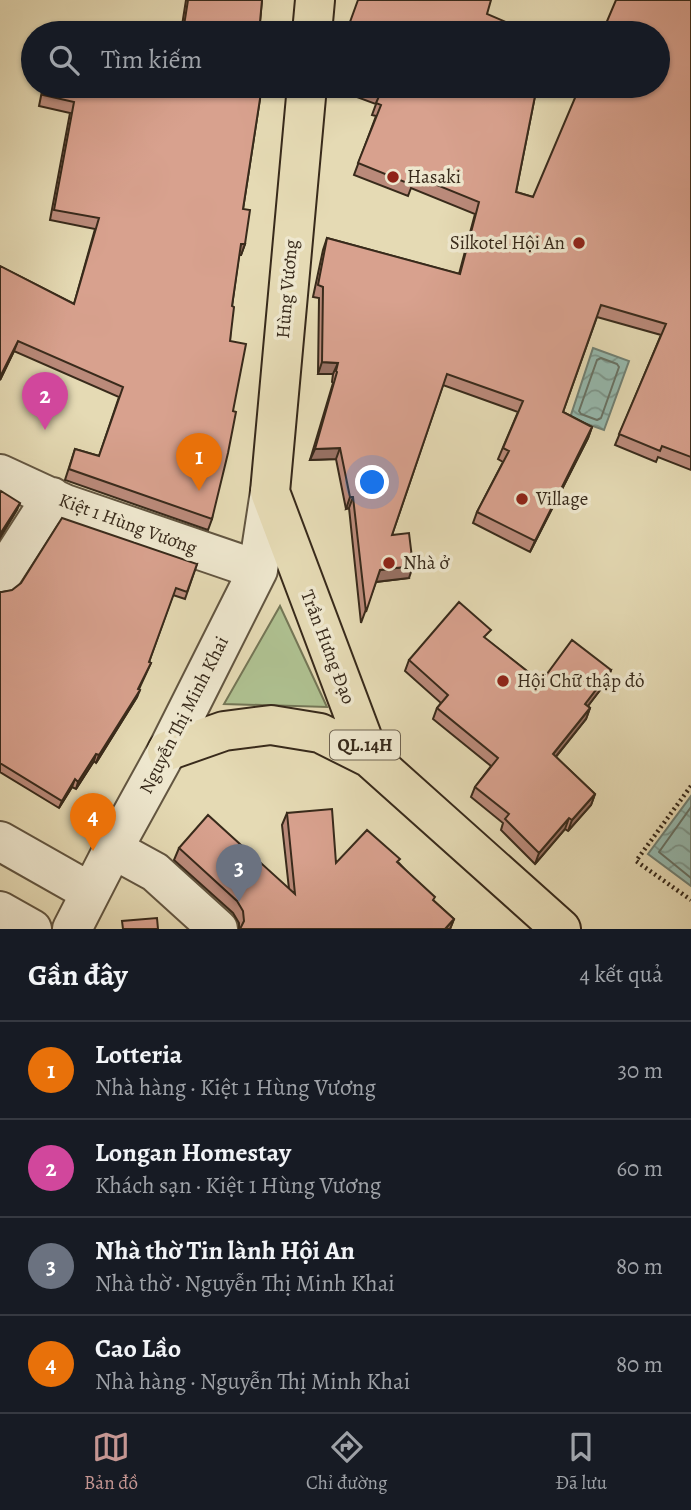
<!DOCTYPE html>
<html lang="vi">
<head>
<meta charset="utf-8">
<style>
	:root { --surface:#171b24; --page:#20242c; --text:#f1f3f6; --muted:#9ea1a6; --line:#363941; --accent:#c59692 }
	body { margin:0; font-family:Alegreya,serif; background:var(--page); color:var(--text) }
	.you { position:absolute; left:373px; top:483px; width:24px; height:24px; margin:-18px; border:5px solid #fff; border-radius:50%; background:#1a73e8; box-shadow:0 0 0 10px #1a73e833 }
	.badge { display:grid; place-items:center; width:46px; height:46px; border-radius:50%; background:var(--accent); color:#fff; font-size:23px; font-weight:700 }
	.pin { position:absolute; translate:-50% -58px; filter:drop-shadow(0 2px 4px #0008) }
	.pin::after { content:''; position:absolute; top:37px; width:24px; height:21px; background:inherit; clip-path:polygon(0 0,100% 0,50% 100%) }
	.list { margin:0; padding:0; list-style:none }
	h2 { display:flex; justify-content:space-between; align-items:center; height:91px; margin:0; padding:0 28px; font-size:30px }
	h2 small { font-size:23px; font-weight:400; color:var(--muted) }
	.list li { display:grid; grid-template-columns:46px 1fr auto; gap:21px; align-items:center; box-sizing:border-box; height:98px; padding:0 28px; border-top:2px solid var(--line) }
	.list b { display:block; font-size:26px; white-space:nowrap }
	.list p { margin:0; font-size:23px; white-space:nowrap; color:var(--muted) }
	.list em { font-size:23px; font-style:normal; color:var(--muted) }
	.icon { flex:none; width:38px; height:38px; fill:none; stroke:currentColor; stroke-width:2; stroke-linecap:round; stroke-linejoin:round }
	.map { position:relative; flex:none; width:691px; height:929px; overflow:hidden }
	.search { position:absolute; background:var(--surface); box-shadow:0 2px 5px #0004; left:21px; right:21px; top:21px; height:77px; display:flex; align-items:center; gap:18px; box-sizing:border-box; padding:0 24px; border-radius:38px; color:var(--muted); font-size:26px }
	.sheet { height:483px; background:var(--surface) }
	nav { display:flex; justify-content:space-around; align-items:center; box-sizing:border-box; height:98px; border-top:2px solid var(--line); background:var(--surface); font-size:19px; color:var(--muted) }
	nav a { display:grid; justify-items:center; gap:4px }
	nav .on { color:var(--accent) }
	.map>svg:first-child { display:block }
</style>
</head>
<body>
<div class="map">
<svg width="691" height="929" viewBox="0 0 691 929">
	<defs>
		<pattern id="water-waves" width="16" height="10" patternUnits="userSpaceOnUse" patternTransform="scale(1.75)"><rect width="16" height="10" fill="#96baaf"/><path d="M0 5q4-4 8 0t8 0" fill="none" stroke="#7b978e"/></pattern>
	</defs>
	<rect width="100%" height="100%" fill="#e5dab4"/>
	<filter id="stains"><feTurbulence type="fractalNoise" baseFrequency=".00286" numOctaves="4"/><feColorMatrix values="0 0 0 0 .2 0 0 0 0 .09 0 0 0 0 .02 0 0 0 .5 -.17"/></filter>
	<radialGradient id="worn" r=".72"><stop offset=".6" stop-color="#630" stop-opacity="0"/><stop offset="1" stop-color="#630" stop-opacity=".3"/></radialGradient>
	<path fill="#afc191" stroke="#747656" stroke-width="2" d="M280 606 327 707 224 704Z"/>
	<path fill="url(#water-waves)" stroke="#708074" stroke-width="2" d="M593 348 629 361 604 430 570 418Z
		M691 796V886L648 854Z"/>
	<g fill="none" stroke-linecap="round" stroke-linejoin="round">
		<path stroke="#677265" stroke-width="2" d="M601 358 617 364 619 367 601 418 597 420 581 414 579 411 597 360Z
			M691 807 659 852 691 878"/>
		<defs>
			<path id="minor" d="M0 474 65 504 258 570
				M0 578 52 497
				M0 841 90 892
				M113 849 155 872 218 929
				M0 911 32 929
				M72 929 113 849 167 751 258 570 270 492"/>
			<path id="primary" d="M312 33 315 0
				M307 86 270 492 370 758 561 929
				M167 751 224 731 271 725 320 733 370 758"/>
		</defs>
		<use href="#minor" stroke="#635641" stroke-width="42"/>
		<use href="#primary" stroke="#382a1b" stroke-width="42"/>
		<path stroke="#382a1b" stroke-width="4.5" stroke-dasharray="2 3.5" stroke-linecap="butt" d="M691 786 636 861 691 900"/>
		<use href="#minor" stroke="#eee7ce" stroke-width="38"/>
		<use href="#primary" stroke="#e5dab4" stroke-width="38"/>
	</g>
	<path fill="#ba8a7a" stroke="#382a1b" stroke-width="2" d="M186 0H262L259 33H174L175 31 181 32Z
		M691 0V470L658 457 656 462 615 445 661 335 597 317 563 412 592 427 588 438 530 552 473 523 477 512 503 462 498 459 518 412 443 385 392 535 409 578 376 582 361 623 349 508 346 509 336 459 310 460 333 383 332 382 333 374H318L319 298 313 297 323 250 327 238 459 274 475 214 411 188 408 196 354 175 376 116 372 115 376 104 354 96 358 86H537L516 192 533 197Z
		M43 86H262L243 209 245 244 241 255H239L232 306 230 341 212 519 208 530 65 480 75 449 99 456 119 397 14 351 0 380V266L74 304 95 229 50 220 70 113 39 106Z
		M197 564 185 599 173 595 149 662 151 663 139 689 137 697 96 763 94 761 76 789 72 787 59 808 0 772V592H2Z
		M487 640 541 682 611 670 607 681 588 706 590 708 586 719 556 757 595 794 591 805 568 831 565 829 535 864 501 830 503 823 471 797 475 787 491 766 433 719 437 708 441 703 405 671 409 660Z
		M287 813 336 863H399L434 901 454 919 450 929H239V923L233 913 174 860 179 848 289 889 282 825Z"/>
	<path fill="#977163" stroke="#382a1b" stroke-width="2" d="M241 244H245L241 255H237Z
		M18 341 14 351 0 380V377Z
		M322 362 338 363 333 374H318Z
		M592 427 588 438 530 552 535 541Z
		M340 448 336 459 310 460 315 449Z
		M350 497H353L349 508 346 509Z
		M20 503 17 510 0 538V534Z
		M413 566 409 578 375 582 380 570Z
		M611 670 607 681 581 715 585 704Z
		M140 690 137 697 96 763 99 755Z
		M590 708 586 719 549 765 553 754Z
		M96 754 94 761 76 789 78 782Z
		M75 779 72 787 59 808 62 801Z
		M595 794 591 805 568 831 572 820Z
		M569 818 565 829 535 864 539 853Z
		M454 919 450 929H445Z"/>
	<path fill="#d8a18e" stroke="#382a1b" stroke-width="2" d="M188 0H262L259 33H175V31L183 32Z
		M358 0H491L487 14 532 33H346Z
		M616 0H691V457L662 446 660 451 619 434 666 324 601 305 563 412 592 427 535 541 477 512 509 451 503 448 523 401 447 374 392 535 409 533 413 566 380 570 366 612 353 497H350L340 448 315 449 337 372 336 371 338 363 322 362 323 287 318 285 327 238 460 274 479 202 415 176 412 185 358 163 381 105 376 103 381 92 360 86H537L516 192 533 197 580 86H658V33H602Z
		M55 25 82 33H54Z
		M45 86H262L243 209 250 210 245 244H241L232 306 234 307 230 341 246 344 233 411 236 412 228 453 212 519 69 469 75 449 99 456 123 387 18 341 0 377V266L74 304 99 218 54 210 74 102 43 95Z
		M1 491 20 503 0 534V493Z
		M62 518 197 564 187 592 176 588 149 662 151 663 138 689 140 690 99 755 96 754 78 782 75 779 62 801 0 763V592H2L12 590 21 583Z
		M459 602 491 630 484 637 541 682 572 640 611 670 585 704 590 708 553 754 595 794 572 820 569 818 539 853 505 819 509 814 475 787 498 758 437 708 448 695 409 660Z
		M332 809 336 863 367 830 400 859 397 862 435 897 433 900 454 919 445 929H240L244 921 243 911 237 901 179 848 208 815 295 894 287 813Z
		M157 918 158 929H123L122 921Z"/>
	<g fill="#8f2418" stroke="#eee7ce" stroke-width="2.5">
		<circle cx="393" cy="177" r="7"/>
		<circle cx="579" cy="243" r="7"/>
		<circle cx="522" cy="499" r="7"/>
		<circle cx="389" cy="563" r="7"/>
		<circle cx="503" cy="681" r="7"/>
	</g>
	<g text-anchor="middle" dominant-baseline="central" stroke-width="7" stroke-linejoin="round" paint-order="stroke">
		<rect fill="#eee7ce" stroke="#6f6351" stroke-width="2" x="330" y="730.5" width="70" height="29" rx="5"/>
		<g font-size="18" font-weight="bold" fill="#382a1b">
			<text x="365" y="745">QL.14H</text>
		</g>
		<g font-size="19" fill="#382a1b" stroke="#eee7ce" text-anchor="start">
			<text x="407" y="177">Hasaki</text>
			<text x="565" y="243" text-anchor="end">Silkotel Hội An</text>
			<text x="536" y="499">Village</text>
			<text x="403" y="563">Nhà ở</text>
			<text x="517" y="681">Hội Chữ thập đỏ</text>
		</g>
		<g font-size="19" fill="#382a1b" stroke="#eee7ce">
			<text transform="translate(287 289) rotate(-85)">Hùng Vương</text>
			<text transform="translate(128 524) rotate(20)">Kiệt 1 Hùng Vương</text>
			<text transform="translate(328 647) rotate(69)">Trần Hưng Đạo</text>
			<text transform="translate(184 715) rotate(-63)">Nguyễn Thị Minh Khai</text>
		</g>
	</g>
	<rect width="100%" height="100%" filter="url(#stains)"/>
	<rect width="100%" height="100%" fill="url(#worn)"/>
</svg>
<div class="you"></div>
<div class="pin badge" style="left:199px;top:491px;background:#e8710a">1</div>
<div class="pin badge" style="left:45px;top:430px;background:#d1479c">2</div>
<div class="pin badge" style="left:239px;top:902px;background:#6b7280">3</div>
<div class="pin badge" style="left:93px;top:851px;background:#e8710a">4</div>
<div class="search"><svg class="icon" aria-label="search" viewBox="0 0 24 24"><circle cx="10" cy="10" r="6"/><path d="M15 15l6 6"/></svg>Tìm kiếm</div>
</div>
<section class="sheet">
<h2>Gần đây<small>4 kết quả</small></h2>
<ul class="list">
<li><span class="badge" style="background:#e8710a">1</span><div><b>Lotteria</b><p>Nhà hàng · Kiệt 1 Hùng Vương</p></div><em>30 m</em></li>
<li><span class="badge" style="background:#d1479c">2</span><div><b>Longan Homestay</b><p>Khách sạn · Kiệt 1 Hùng Vương</p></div><em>60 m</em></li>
<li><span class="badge" style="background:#6b7280">3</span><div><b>Nhà thờ Tin lành Hội An</b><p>Nhà thờ · Nguyễn Thị Minh Khai</p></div><em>80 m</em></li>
<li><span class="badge" style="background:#e8710a">4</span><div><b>Cao Lầo</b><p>Nhà hàng · Nguyễn Thị Minh Khai</p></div><em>80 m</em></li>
</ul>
</section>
<nav>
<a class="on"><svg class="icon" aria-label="map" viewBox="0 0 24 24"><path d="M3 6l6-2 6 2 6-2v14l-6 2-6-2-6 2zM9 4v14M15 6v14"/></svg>Bản đồ</a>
<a><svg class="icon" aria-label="directions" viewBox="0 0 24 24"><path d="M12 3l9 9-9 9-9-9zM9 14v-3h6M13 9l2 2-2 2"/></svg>Chỉ đường</a>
<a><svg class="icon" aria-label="saved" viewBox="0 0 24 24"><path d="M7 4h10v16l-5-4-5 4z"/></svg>Đã lưu</a>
</nav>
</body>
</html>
